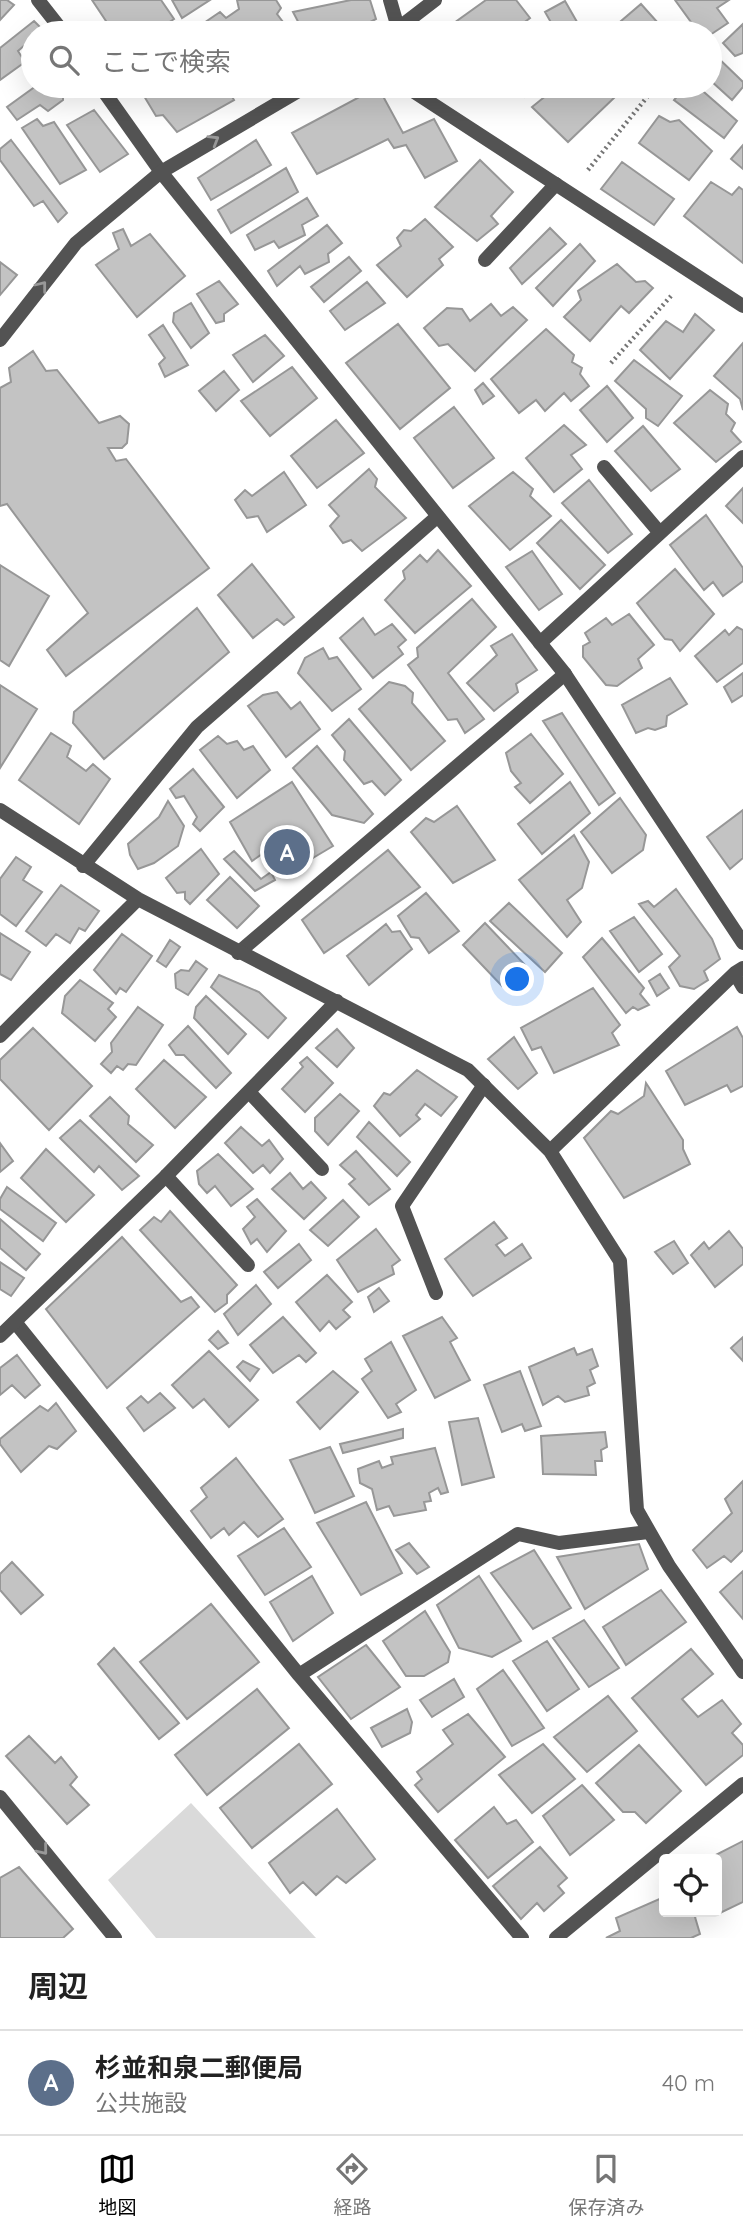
<!DOCTYPE html>
<html lang="ja">
<head>
<meta charset="utf-8">
<style>
	:root { --surface:#fff; --page:#f6f6f6; --text:#222; --muted:#767676; --line:#e0e0e0; --accent:#000 }
	body { margin:0; font-family:Quicksand,"Noto Sans JP",sans-serif; background:var(--page); color:var(--text) }
	.controls { position:absolute; right:21px; bottom:21px; display:grid; overflow:hidden; border-radius:7px; box-shadow:0 7px 28px #0002 }
	.controls button { width:63px; height:63px; display:grid; place-items:center; padding:0; border:0; border-bottom:2px solid var(--line); background:var(--surface); color:var(--text); font:35px sans-serif }
	.you { position:absolute; left:518px; top:980px; width:24px; height:24px; margin:-18px; border:5px solid #fff; border-radius:50%; background:#1a73e8; box-shadow:0 0 0 10px #1a73e833 }
	.badge { display:grid; place-items:center; width:46px; height:46px; border-radius:50%; background:var(--accent); color:#fff; font-size:23px; font-weight:700 }
	.pin { position:absolute; translate:-50% -50%; border:4px solid #fff; box-shadow:0 2px 7px #0006 }
	.list { margin:0; padding:0; list-style:none }
	h2 { display:flex; justify-content:space-between; align-items:center; height:91px; margin:0; padding:0 28px; font-size:30px }
	h2 small { font-size:23px; font-weight:400; color:var(--muted) }
	.list li { display:grid; grid-template-columns:46px 1fr auto; gap:21px; align-items:center; box-sizing:border-box; height:105px; padding:0 28px; border-top:2px solid var(--line) }
	.list b { display:block; font-size:26px; white-space:nowrap }
	.list p { margin:0; font-size:23px; white-space:nowrap; color:var(--muted) }
	.list em { font-size:23px; font-style:normal; color:var(--muted) }
	.icon { flex:none; width:38px; height:38px; fill:none; stroke:currentColor; stroke-width:2; stroke-linecap:round; stroke-linejoin:round }
	.map { position:relative; flex:none; width:743px; height:1938px; overflow:hidden }
	.search { position:absolute; background:var(--surface); box-shadow:0 7px 28px #0002; left:21px; right:21px; top:21px; height:77px; display:flex; align-items:center; gap:18px; box-sizing:border-box; padding:0 24px; border-radius:38px; color:var(--muted); font-size:26px }
	.sheet { height:196px; background:var(--surface) }
	nav { display:flex; justify-content:space-around; align-items:center; box-sizing:border-box; height:98px; border-top:2px solid var(--line); background:var(--surface); font-size:19px; color:var(--muted) }
	nav a { display:grid; justify-items:center; gap:4px }
	nav .on { color:var(--accent) }
	.map>svg:first-child { display:block }
</style>
</head>
<body>
<div class="map">
<svg width="743" height="1938" viewBox="0 0 743 1938">
	<rect width="100%" height="100%" fill="#fff"/>
	<path fill="#dadada" d="M191 1803 316 1938H156L108 1880Z"/>
	<path fill="#c3c3c3" stroke="#979797" stroke-width="2" d="M0 0H7L14 5 0 20Z
		M92 0H161L174 19 153 33H114Z
		M172 0H210L182 18Z
		M237 0H276L281 8 277 14 286 26 276 32 277 33H207L201 25 220 12 226 18 239 9Z
		M351 0H370L376 19 350 33H304L293 12Z
		M486 0H516L530 18 510 33H440Z
		M675 0H729L717 8 728 23 710 35 699 33Z
		M565 1 581 29 574 33H557L545 12Z
		M641 4 667 33H607Z
		M34 21 43 30 40 33H33V38L18 51 25 62 0 80V48Z
		M743 24V53L735 56 723 43Z
		M713 53 743 82V87L732 100 710 80V56Z
		M36 86H69L63 91V100L48 111 40 105 17 120 7 107Z
		M138 86H226L234 100 177 132 163 115 156 116Z
		M513 86H537L525 97Z
		M558 86H606L616 96 568 142 532 107Z
		M686 86H697L737 121 724 138 674 100Z
		M378 87 403 133 434 119 457 161 425 178 406 145 394 148 388 139 317 174 292 133Z
		M94 110 128 154 100 172 67 125Z
		M659 116 670 122 679 120 712 151 689 180 639 143Z
		M37 119 43 126 54 122 86 170 60 184 22 128Z
		M11 140 67 213 58 222 43 201 34 206 0 160V149Z
		M256 140 271 165 211 200 198 178Z
		M743 145V169L731 159Z
		M480 160 513 192 491 216 498 224 477 241 435 207Z
		M622 162 674 199 654 225 601 189Z
		M286 168 298 192 231 233 218 210Z
		M711 182 732 195 739 187 743 190V263L684 216Z
		M307 198 318 216 302 225 305 235 279 248 274 241 255 250 247 235Z
		M425 219 453 247 439 259 443 265 407 297 377 265 401 246 397 238 404 230 411 231Z
		M327 225 342 243 328 254 329 262 305 274 300 266 277 286 268 271Z
		M550 228 566 244 522 284 510 268Z
		M123 229 131 246 150 234 185 276 137 317 96 265 119 249 113 233Z
		M580 244 595 261 553 306 536 288Z
		M349 257 361 271 324 302 311 287Z
		M0 262 17 275 0 295Z
		M617 264 636 282 645 281 653 288 629 313 621 306 590 341 564 317 581 300 578 291Z
		M219 281 238 304 224 314V321L216 323 197 294Z
		M367 282 385 303 345 330 330 311Z
		M191 303 209 333 191 348 173 322 174 313Z
		M491 304 501 316 513 307 527 320 475 371 448 344 439 346 424 328 447 308 462 309 470 321Z
		M695 314 714 330 670 379 640 350 666 321 683 332Z
		M398 324 450 388 400 429 346 363Z
		M163 325 188 365 165 377 159 364 165 358 149 335Z
		M546 329 574 355 572 362 582 368 580 374 589 386 571 401 564 393 545 411 536 400 519 413 491 379Z
		M265 335 284 356 253 382 233 355Z
		M743 343V410L740 399 714 376Z
		M33 351 46 371 57 370 99 423 120 416 129 424 127 443 122 448H108L116 461 126 459 209 568 66 676 47 650 88 613 7 504 0 506V388L11 382 9 368Z
		M634 360 682 396 658 426 646 418V409L615 381Z
		M292 367 317 398 270 436 241 401Z
		M224 371 239 390 216 411 199 391Z
		M483 383 494 396 483 404 475 390Z
		M607 386 633 418 607 442 580 410Z
		M710 390 728 404 726 414 735 423 731 431 741 442 716 462 674 423Z
		M454 407 494 458 453 488 414 438Z
		M336 420 364 453 317 488 291 456Z
		M564 425 586 445 571 455 582 469 554 492 526 458Z
		M643 426 680 469 651 491 615 451Z
		M369 469 377 479 375 487 406 518 362 551 351 540 343 543 330 526 339 516 329 505Z
		M284 472 306 505 267 532 258 516 247 518 235 500 245 490 252 496Z
		M513 472 533 489 530 496 551 516 510 550 469 506Z
		M589 480 632 534 608 553 562 503Z
		M743 488V523L726 506Z
		M706 515 743 568V581L723 596 713 582 704 590 670 545Z
		M561 520 605 565 580 589 537 543Z
		M438 550 471 586 415 633 385 600 405 579 403 571 420 555 427 562Z
		M532 551 562 594 539 610 506 567Z
		M252 564 294 617 284 625 277 619 253 638 218 595Z
		M0 565 49 596 9 666 0 660Z
		M675 569 714 614 680 651 672 640 665 639 637 603Z
		M472 599 496 627 448 673 484 719 465 733 457 719 448 720 408 665 418 657 417 648Z
		M197 608 229 652 104 759 73 723 74 712Z
		M629 614 654 645 638 659 642 668 617 686 606 685 583 657V646L590 642 585 633 606 618 612 625Z
		M363 618 375 635 392 624 406 640 398 647 403 654 373 678 340 638Z
		M737 627 743 630V663L717 682 695 656 725 630 729 635Z
		M512 634 537 670 516 684 518 692 494 711 467 683 497 655 491 646Z
		M323 648 329 659 337 657 361 689 332 711 298 673 305 658Z
		M743 673V695L732 702 724 687Z
		M670 678 687 704 667 716 666 726 655 730 648 728 636 733 622 705Z
		M389 682 405 686 413 693 412 703 445 741 411 770 359 709Z
		M0 685 37 709 0 768Z
		M277 692 291 709 300 702 320 729 286 757 248 706 263 695Z
		M562 713 615 793 599 805 543 721Z
		M349 719 401 780 385 795 372 781 364 784 344 760 345 751 332 735Z
		M51 733 71 746 67 757 86 771 93 764 110 779 79 824 19 780Z
		M531 734 563 774 530 803 515 787 521 783 511 771 506 753Z
		M218 736 227 744 237 741 244 750 253 746 270 770 237 798 200 750Z
		M317 746 373 814 364 823 332 815 293 768Z
		M193 769 224 807 200 831 193 824 197 817 184 796 176 798 170 789Z
		M292 782 333 846 281 877 265 852 252 861 230 822Z
		M570 782 590 813 542 854 518 824Z
		M620 798 646 835 643 850 612 873 581 832Z
		M168 801 184 826 178 846 154 863 138 869 130 855 128 844 159 817Z
		M457 806 495 860 453 883 411 832 426 818 434 822Z
		M743 810V858L730 869 707 837Z
		M574 835 589 862 582 888 567 900 581 922 567 937 519 880Z
		M201 849 219 874 190 904 185 899V892L177 893 166 878Z
		M388 850 420 887 324 953 302 920Z
		M234 851 261 879 271 872 275 880 255 891 224 859Z
		M16 857 31 867 23 880 42 892 16 926 0 914V879Z
		M230 877 259 906 237 928 207 900Z
		M61 885 99 911 85 931 79 928 70 943 56 934 46 946 26 931Z
		M676 889 712 939 720 959 704 971 708 980 694 989 680 986 669 967 680 956 639 904 648 901 654 907Z
		M426 893 459 931 429 953 419 938 411 937 398 916Z
		M509 903 562 953 545 972 490 921Z
		M634 917 662 954 639 972 610 931Z
		M485 923 525 965 502 986 463 945Z
		M386 924 392 932 400 931 412 949 369 985 347 956Z
		M0 933 30 952 11 980 0 974Z
		M122 934 152 956 126 992 120 988 116 994 94 970Z
		M602 938 644 988 640 994 649 1005 638 1010 633 1007 626 1013 583 957Z
		M170 940 180 947 166 967 157 961Z
		M196 961 207 969 188 995 176 988 175 974 181 970 189 971Z
		M660 974 669 988 657 996 649 981Z
		M219 975 259 992 286 1018 268 1038 211 987Z
		M80 980 113 1003 108 1009 116 1017 95 1041 62 1013 65 996Z
		M593 988 620 1025 612 1033 619 1045 554 1073 541 1047 532 1050 521 1028Z
		M206 996 246 1034 228 1054 194 1018 196 1007Z
		M138 1007 163 1025 136 1065 128 1064 123 1070 117 1066 111 1073 101 1064 112 1052 111 1043Z
		M188 1026 231 1073 216 1088 184 1055H176L169 1045Z
		M737 1027 743 1038V1086L731 1092 727 1085 685 1105 666 1071Z
		M33 1028 92 1086 49 1130 0 1079V1060Z
		M337 1029 354 1048 337 1067 316 1048Z
		M514 1037 537 1073 518 1089 488 1059Z
		M307 1057 333 1083 305 1112 282 1089 303 1067 300 1063Z
		M164 1060 206 1097 175 1128 136 1089Z
		M417 1070 457 1097 441 1116 425 1104 416 1115 420 1119 400 1136 374 1106 384 1093 390 1095Z
		M646 1083 683 1140V1149L690 1164 624 1198 584 1138 611 1111 618 1114 644 1096Z
		M340 1094 359 1111 328 1145 315 1131V1118Z
		M110 1097 129 1116 128 1124 153 1145 136 1162 90 1116Z
		M80 1120 139 1176 122 1190 99 1166 94 1172 60 1138Z
		M369 1122 410 1162 397 1176 357 1137Z
		M241 1127 262 1146 269 1140 283 1159 270 1173 263 1165 253 1173 225 1143Z
		M0 1143 13 1161 0 1172Z
		M46 1149 94 1195 66 1222 21 1178Z
		M356 1151 390 1189 369 1205 349 1184 355 1179 340 1165Z
		M218 1154 253 1189 231 1206 215 1186 207 1193 199 1184 197 1171Z
		M290 1173 303 1189 311 1182 326 1198 304 1219 272 1189Z
		M7 1187 56 1223 43 1241 0 1209V1199Z
		M257 1199 286 1231 267 1252 257 1239 251 1244 243 1229 255 1217 247 1207Z
		M343 1200 359 1217 328 1246 310 1230Z
		M170 1211 237 1285 227 1295V1303L215 1312 140 1230 154 1217 161 1222Z
		M0 1219 40 1254 26 1270 0 1248Z
		M494 1222 507 1238 496 1245 505 1256 522 1244 531 1258 473 1296 445 1259Z
		M376 1229 400 1260 392 1266 394 1274 358 1292 337 1260Z
		M729 1231 743 1249V1264L715 1287 691 1255 704 1242 709 1249Z
		M122 1237 181 1302 191 1297 199 1307 107 1388 46 1309Z
		M674 1241 688 1263 673 1274 655 1252Z
		M299 1244 311 1260 278 1288 264 1272Z
		M0 1262 24 1278 11 1296 0 1289Z
		M327 1275 352 1302 343 1310 350 1317 336 1329 329 1321 320 1331 296 1302Z
		M256 1285 271 1304 238 1335 224 1314Z
		M379 1288 389 1301 374 1312 368 1297Z
		M283 1317 316 1353 306 1362 299 1355 273 1373 250 1345Z
		M442 1317 457 1338 450 1342 470 1380 435 1398 403 1336Z
		M218 1331 228 1343 218 1349 209 1340Z
		M743 1337V1361L731 1348Z
		M391 1342 416 1390 396 1404 401 1412 388 1418 362 1379 372 1371 365 1359Z
		M574 1348 577 1355 592 1349 598 1366 590 1370 595 1383 587 1387 589 1395 565 1402 558 1396 543 1405 529 1367Z
		M209 1351 258 1400 229 1427 204 1399 193 1408 172 1385Z
		M17 1355 40 1385 25 1398 12 1385 0 1395V1368Z
		M243 1361 259 1369 250 1381 237 1367Z
		M333 1371 358 1392 320 1429 297 1402Z
		M520 1371 541 1426 525 1431 522 1424 502 1432 484 1385Z
		M160 1393 175 1408 144 1431 127 1408 141 1396 148 1403Z
		M56 1403 76 1431 57 1449 49 1446 21 1472 0 1444V1439L40 1406 48 1411Z
		M478 1418 494 1477 462 1485 449 1422Z
		M403 1429V1438L343 1453 340 1444Z
		M605 1432 607 1447 601 1450 602 1461H595L596 1475 543 1474 541 1436Z
		M330 1447 354 1496 315 1513 290 1460Z
		M435 1448 448 1492 441 1494 438 1488 429 1493 431 1501 424 1502 426 1510 394 1516 389 1506 377 1510 372 1489 360 1483 358 1469 379 1461 382 1468 393 1464 391 1457Z
		M236 1458 283 1519 258 1537 244 1522 229 1535 224 1528 211 1538 191 1511 207 1497 201 1488Z
		M743 1481V1550L731 1562 724 1556 707 1568 693 1550 732 1513 725 1499Z
		M366 1502 402 1573 361 1595 317 1523Z
		M284 1528 311 1567 265 1595 238 1556Z
		M409 1543 429 1567 417 1574 396 1550Z
		M639 1544 648 1569 585 1609 557 1557Z
		M534 1550 571 1608 533 1629 491 1573Z
		M12 1562 43 1595 21 1614 0 1590V1574Z
		M743 1571V1619L720 1592Z
		M312 1576 333 1613 293 1641 270 1602Z
		M479 1576 521 1641 492 1657 459 1648 437 1605Z
		M661 1590 686 1622 626 1665 603 1627Z
		M211 1604 259 1662 187 1719 140 1662Z
		M425 1611 450 1652 448 1662 424 1676H406L383 1641Z
		M584 1620 619 1668 589 1687 553 1638Z
		M547 1641 579 1689 547 1711 513 1661Z
		M366 1645 400 1687 351 1719 318 1677Z
		M114 1648 179 1723 159 1739 98 1664Z
		M691 1649 713 1674 682 1699 698 1717 722 1700 741 1724 732 1733 743 1745V1755L706 1785 632 1698Z
		M503 1670 544 1728 512 1746 477 1689Z
		M454 1679 464 1697 432 1717 420 1700Z
		M257 1689 289 1728 207 1795 175 1755Z
		M608 1696 637 1731 587 1772 554 1737Z
		M407 1709 412 1722 410 1733 382 1747 371 1728Z
		M468 1714 505 1757 438 1812 415 1785 422 1779 417 1772 453 1744 443 1730Z
		M29 1736 55 1763 61 1757 77 1777 70 1785 89 1805 67 1824 6 1756Z
		M299 1744 332 1784 252 1848 220 1808Z
		M543 1744 575 1779 532 1813 499 1775Z
		M639 1745 681 1791 646 1823 635 1812H623L596 1783Z
		M582 1785 614 1820 570 1855 543 1816Z
		M494 1807 507 1824 516 1820 533 1842 488 1878 455 1840Z
		M337 1809 375 1859 346 1883 337 1876 316 1895 303 1882 290 1893 269 1863Z
		M743 1841V1902L720 1913 717 1909V1859H708Z
		M540 1847 567 1878 558 1886 564 1893 544 1911 537 1903 521 1919 493 1886Z
		M19 1867 73 1929 63 1938H0V1878Z
		M664 1897V1912H704L695 1917 700 1934 691 1938H606L620 1931 616 1918Z"/>
	<g fill="none" stroke-linecap="round" stroke-linejoin="round">
		<path stroke="#757575" stroke-width="4.5" stroke-dasharray="2 3.5" stroke-linecap="butt" d="M588 170 656 86
			M611 363 671 296"/>
		<path stroke="#535353" stroke-width="14" d="M38 0 64 33
			M100 86 161 172
			M485 260 556 184
			M604 467 660 533
			M540 643 743 457
			M238 953 565 674
			M249 1092 322 1169
			M166 1176 248 1265
			M436 1293 402 1206 484 1085
			M15 1322 299 1675 522 1938
			M299 1675 518 1534 559 1543 648 1532"/>
		<path stroke="#535353" stroke-width="14" d="M390 0 398 28
			M392 33 435 0
			M405 86 743 306
			M161 172 565 674 743 943
			M0 340 76 243 161 172 307 86
			M0 810 138 899 468 1070 550 1151 620 1261 637 1510 669 1566 743 1672
			M83 866 197 727 438 516
			M735 973 743 987
			M0 1036 138 899
			M550 1151 735 973 743 968
			M0 1336 166 1176 337 1001
			M0 1797 115 1938
			M556 1938 743 1784"/>
	</g>
	<defs><path id="oneway-chevron" d="M-2-3.5L2.5 0L-2 3.5" fill="none" stroke-width="1.6" stroke-linecap="round" stroke-linejoin="round" transform="scale(1.75)"/></defs>
	<g stroke="#989898">
		<use href="#oneway-chevron" transform="translate(214 140) rotate(-31)"/>
		<use href="#oneway-chevron" transform="translate(42 286) rotate(-52)"/>
		<use href="#oneway-chevron" transform="translate(43 1850) rotate(51)"/>
	</g>
</svg>
<div class="controls">
<button><svg class="icon" aria-label="locate" viewBox="0 0 24 24"><circle cx="12" cy="12" r="6"/><path d="M12 2v4M12 18v4M2 12h4M18 12h4"/></svg></button>
</div>
<div class="you"></div>
<div class="pin badge" style="left:287px;top:852px;background:#5c6f8a">A</div>
<div class="search"><svg class="icon" aria-label="search" viewBox="0 0 24 24"><circle cx="10" cy="10" r="6"/><path d="M15 15l6 6"/></svg>ここで検索</div>
</div>
<section class="sheet">
<h2>周辺<small></small></h2>
<ul class="list">
<li><span class="badge" style="background:#5c6f8a">A</span><div><b>杉並和泉二郵便局</b><p>公共施設</p></div><em>40 m</em></li>
</ul>
</section>
<nav>
<a class="on"><svg class="icon" aria-label="map" viewBox="0 0 24 24"><path d="M3 6l6-2 6 2 6-2v14l-6 2-6-2-6 2zM9 4v14M15 6v14"/></svg>地図</a>
<a><svg class="icon" aria-label="directions" viewBox="0 0 24 24"><path d="M12 3l9 9-9 9-9-9zM9 14v-3h6M13 9l2 2-2 2"/></svg>経路</a>
<a><svg class="icon" aria-label="saved" viewBox="0 0 24 24"><path d="M7 4h10v16l-5-4-5 4z"/></svg>保存済み</a>
</nav>
</body>
</html>
